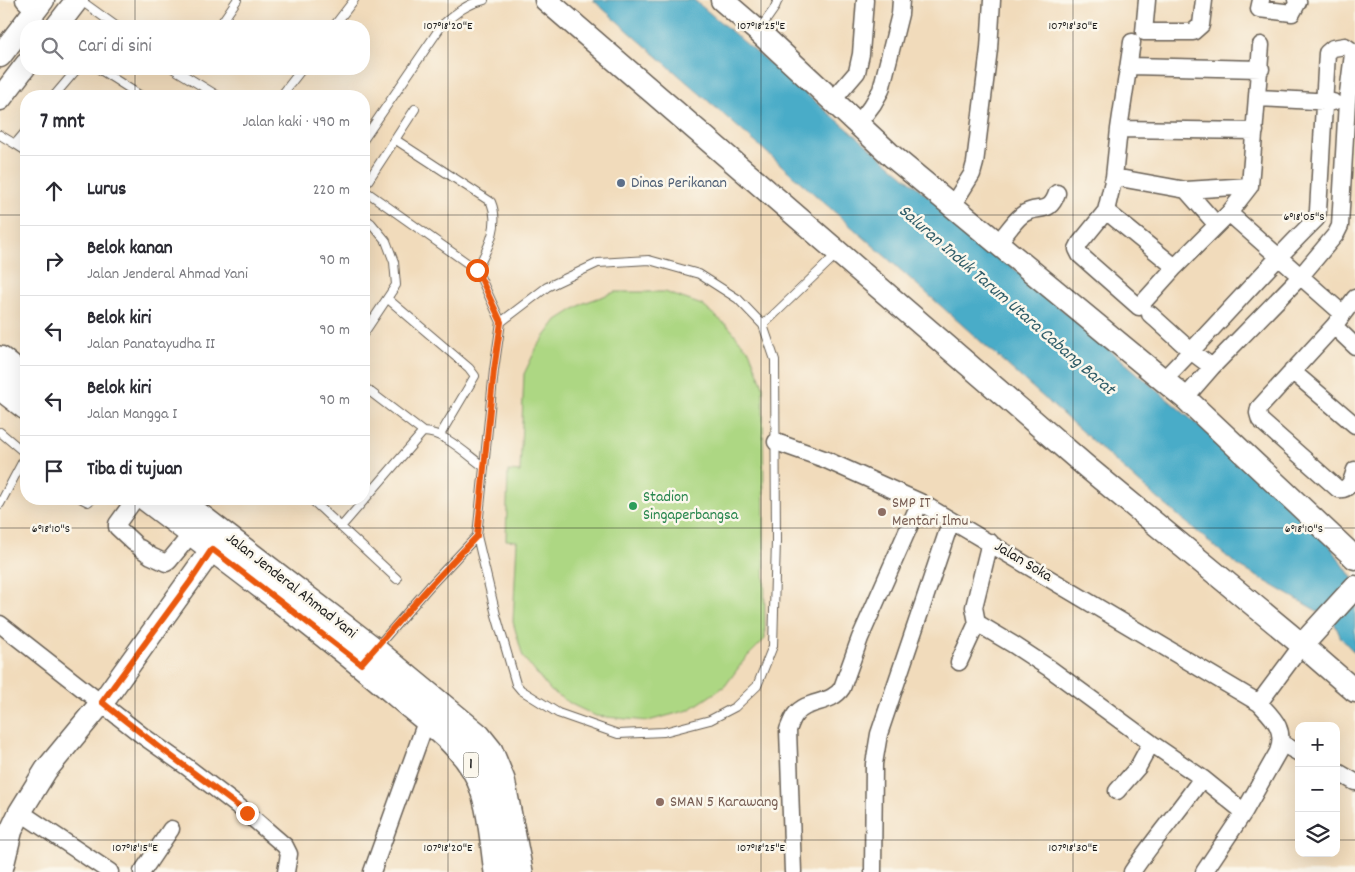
<!DOCTYPE html>
<html lang="id">
<head>
<meta charset="utf-8">
<style>
	:root { --surface:#fff; --page:#f7f7f7; --text:#2b2b33; --muted:#7c7c81; --line:#e1e1e2 }
	body { margin:0; font-family:Dekko,sans-serif; background:var(--page); color:var(--text) }
	.controls { position:absolute; right:15px; bottom:15px; display:grid; overflow:hidden; border-radius:10px; box-shadow:0 5px 20px #0002 }
	.controls button { width:45px; height:45px; display:grid; place-items:center; padding:0; border:0; border-bottom:1px solid var(--line); background:var(--surface); color:var(--text); font:25px sans-serif }
	.stop { position:absolute; width:15px; height:15px; margin:-11px; border:4px solid #ea580c; border-radius:50%; background:#fff }
	.stop.end { background:#ea580c; border-color:#fff; box-shadow:0 1px 5px #0008 }
	.list { margin:0; padding:0; list-style:none }
	h2 { display:flex; justify-content:space-between; align-items:center; height:65px; margin:0; padding:0 20px; font-size:21px }
	h2 small { font-size:16px; font-weight:400; color:var(--muted) }
	.list li { display:grid; grid-template-columns:32px 1fr auto; gap:15px; align-items:center; box-sizing:border-box; height:70px; padding:0 20px; border-top:1px solid var(--line) }
	.list b { display:block; font-size:19px; white-space:nowrap }
	.list p { margin:0; font-size:16px; white-space:nowrap; color:var(--muted) }
	.list em { font-size:16px; font-style:normal; color:var(--muted) }
	.icon { flex:none; width:28px; height:28px; fill:none; stroke:currentColor; stroke-width:2; stroke-linecap:round; stroke-linejoin:round }
	.map { position:relative; flex:none; width:1355px; height:872px; overflow:hidden }
	.search { position:absolute; background:var(--surface); box-shadow:0 5px 20px #0002; left:20px; top:20px; width:350px; height:55px; display:flex; align-items:center; gap:12px; box-sizing:border-box; padding:0 18px; border-radius:20px; color:var(--muted); font-size:19px }
	.panel { position:absolute; background:var(--surface); box-shadow:0 5px 20px #0002; left:20px; top:90px; width:350px; height:415px; border-radius:20px }
	.map>svg:first-child { display:block }
</style>
</head>
<body>
<div class="map">
<svg width="1355" height="872" viewBox="0 0 1355 872">
	<rect width="100%" height="100%" fill="#fbf7ec"/>
	<filter id="ink" filterUnits="userSpaceOnUse"><feTurbulence type="fractalNoise" baseFrequency=".02" numOctaves="2"/><feDisplacementMap in="SourceGraphic" scale="10" xChannelSelector="R" yChannelSelector="G"/><feConvolveMatrix kernelMatrix="1 2 1 2 8 2 1 2 1" color-interpolation-filters="sRGB"/></filter>
	<filter id="wash" filterUnits="userSpaceOnUse"><feTurbulence type="fractalNoise" baseFrequency=".0096" numOctaves="4" result="noise"/><feDisplacementMap in="SourceGraphic" scale="20" xChannelSelector="R" yChannelSelector="G"/><feGaussianBlur stdDeviation="1.12" result="paint"/><feColorMatrix in="noise" values="0 0 0 0 0 0 0 0 0 0 0 0 0 0 0 0 0 1.4 0 .05"/><feComposite in="paint" operator="in"/></filter>
	<g filter="url(#wash)">
		<rect width="100%" height="100%" fill="#f1dbbb"/>
		<path fill="#add783" stroke="#647a50" d="M615 292H665L702 305 730 328 745 347 749 350 763 386 765 639 745 659 725 686 689 710 648 721 596 716 573 705 551 691 523 657 513 622 517 541 506 540 508 471 520 472 524 374 537 347 557 320 584 303Z"/>
		<path fill="#48acc8" stroke="#326472" d="M593 0H694L997 254 1252 471 1328 543 1355 582V653L1341 638 1333 620 1237 565 1143 486 886 257Z"/>
	</g>
	<g filter="url(#ink)">
		<g fill="none" stroke-linecap="round" stroke-linejoin="round">
			<defs>
				<path id="lane" d="M80 0 116 26
					M222 22 237 0
					M334 26 354 0
					M760 29 774 9 778 0
					M99 69 141 96
					M174 69 218 96
					M54 96 77 69
					M281 96 302 69
					M26 131 15 144 26 151
					M0 135 15 144
					M364 139 442 25C455 14 466 4 484 0
					M396 140 491 202C501 226 487 249 477 270
					M364 187 415 109
					M364 190 477 270 501 322
					M364 218 371 223 386 241 394 262 396 285 364 333
					M388 299 469 368 475 376 440 435
					M763 325 837 254
					M0 432 26 454
					M423 432C445 432 466 454 483 466
					M82 499 88 502 92 499
					M311 499 341 527 423 432 364 387
					M0 504 26 455
					M341 527 397 579
					M377 647 430 586 477 536 494 370 501 322 547 287 598 263 649 260 699 274 738 299 763 325 775 360 776 541 773 646 757 686 735 707 710 720 664 732 618 734 558 713 521 690 516 684 496 615 477 536"/>
				<path id="street" d="M24 0 35 11
					M1147 0 1144 32H1193L1201 25 1204 0
					M1261 0 1259 9 1292 13 1298 2 1296 0
					M1132 42 1119 129 1114 177 1106 211 1080 243 1077 249 1080 255 1139 307 1175 267 1229 213 1250 186 1261 45
					M1130 66 1261 69
					M1258 98 1333 102
					M833 100 857 72 861 54 865 0
					M858 124 873 104 881 90 900 14 901 0
					M1119 129 1255 131
					M1114 177 1186 190 1250 186
					M1186 190 1216 224
					M952 206 972 174 975 163 989 49 992 0
					M1106 211 1175 267
					M1229 213 1343 314
					M998 243C1006 234 1013 222 1022 215 1037 203 1049 217 1057 193
					M1355 298 1334 326 1355 346
					M1150 314 1192 352 1212 367
					M1334 326 1259 408 1258 413 1260 420 1338 489C1350 491 1352 479 1355 470
					M1292 371 1355 425
					M1162 381C1215 328 1263 271 1316 219L1318 211 1327 53 1333 48 1345 46 1352 51 1353 54 1347 101 1340 226 1336 234 1300 277 1212 367 1185 398
					M776 442 824 459 920 502 1259 703
					M990 542 974 607 977 623 1014 645 1049 668 1151 743 1202 778 1244 812
					M134 543 117 527V524L135 499
					M140 548 151 556 166 563 169 561 192 533
					M0 624 143 736 187 767 247 813 271 834 285 846 289 854 286 872
					M959 662 977 623
					M1281 743 1299 753
					M1336 771 1355 782
					M1117 791 1138 767 1151 743
					M20 812 110 872
					M142 872 171 829
					M372 872 427 719
					M793 872 788 730C790 725 792 719 795 715 807 699 831 705 842 688L860 638 920 502
					M873 872 874 764 879 734 951 521
					M1132 872C1154 839 1180 810 1202 778
					M1204 872 1244 812 1278 752C1286 729 1274 719 1259 703L1302 645"/>
				<path id="secondary" d="M546 0 1088 468 1302 645 1355 691
					M722 0 758 31 892 156 1185 398 1355 558
					M57 26 77 0
					M0 56 43 0
					M0 99 26 65
					M1302 645 1355 587
					M1 872 11 831 20 812 46 770 107 696 212 549"/>
				<path id="primary" d="M0 359 26 380
					M0 387 26 407
					M147 499C232 564 320 628 401 698 427 721 456 739 474 769 491 798 492 839 497 872
					M177 499 374 650 478 736 490 751 502 780 520 872"/>
			</defs>
			<use href="#lane" stroke="#675f54" stroke-width="10"/>
			<use href="#street" stroke="#675f54" stroke-width="19"/>
			<use href="#secondary" stroke="#675f54" stroke-width="25"/>
			<use href="#primary" stroke="#675f54" stroke-width="28"/>
			<use href="#lane" stroke="#fff" stroke-width="8"/>
			<use href="#street" stroke="#fff" stroke-width="16"/>
			<use href="#secondary" stroke="#fff" stroke-width="22"/>
			<use href="#primary" stroke="#fff" stroke-width="25"/>
		</g>
	</g>
	<g fill="none" stroke-linecap="round" stroke-linejoin="round" filter="url(#ink)">
		<path stroke="#ea580c" stroke-width="6" d="M247 813C199 776 149 741 102 702L190 582 212 549 361 664 430 586 477 536 494 370 501 322 477 270"/>
	</g>
	<path fill="none" stroke="#1c1c1c" stroke-width="1" stroke-opacity="0.45" d="M135 0V26M448 0V872M761 0V872M1073 0V872M135 69V96M0 215H26M364 215H1355M135 499V872M0 528H1355M0 840H1299M1336 840H1355"/>
	<circle fill="#5c6f8a" stroke="#fbf7ec" stroke-width="2" cx="621" cy="183" r="5"/>
	<circle fill="#2e9e5b" stroke="#fbf7ec" stroke-width="2" cx="633" cy="506" r="5"/>
	<g fill="#8d6e63" stroke="#fbf7ec" stroke-width="2">
		<circle cx="882" cy="512" r="5"/>
		<circle cx="660" cy="802" r="5"/>
	</g>
	<g text-anchor="middle" dominant-baseline="central" stroke-width="5" stroke-linejoin="round" paint-order="stroke">
		<rect fill="#fbf7ec" stroke="#5f5e5a" stroke-width="1" x="463.5" y="752.5" width="15" height="25" rx="4"/>
		<g font-size="15" font-weight="bold" fill="#1c1c1c">
			<text x="471" y="765">1</text>
		</g>
		<g font-size="16" fill="#4e5e75" stroke="#fbf7ec" text-anchor="start">
			<text x="631" y="183">Dinas Perikanan</text>
		</g>
		<g font-size="16" fill="#27864d" stroke="#fbf7ec" text-anchor="start">
			<text x="643" y="497">Stadion<tspan x="643" dy="18">Singaperbangsa</tspan></text>
		</g>
		<g font-size="16" fill="#785e54" stroke="#fbf7ec" text-anchor="start">
			<text x="892" y="503">SMP IT<tspan x="892" dy="18">Mentari Ilmu</tspan></text>
			<text x="670" y="802">SMAN 5 Karawang</text>
		</g>
		<g font-size="16" fill="#1c1c1c" stroke="#fbf7ec">
			<text transform="translate(1023 562) rotate(31)">Jalan Soka</text>
			<text transform="translate(291 586) rotate(38)">Jalan Jenderal Ahmad Yani</text>
		</g>
		<g font-size="18" font-style="italic" fill="#305d69" stroke="#fbf7ec">
			<text transform="translate(1006 301) rotate(41)">Saluran Induk Tarum Utara Cabang Barat</text>
		</g>
	</g>
	<g font-size="12" text-anchor="middle" fill="#1c1c1c" stroke="#fbf7ec" stroke-width="5" stroke-linejoin="round" paint-order="stroke">
		<text x="448" y="29">107°18'20"E</text>
		<text x="761" y="29">107°18'25"E</text>
		<text x="1073" y="29">107°18'30"E</text>
		<text x="1304" y="220">6°18'05"S</text>
		<text x="51" y="532">6°18'10"S</text>
		<text x="1304" y="532">6°18'10"S</text>
		<text x="135" y="851">107°18'15"E</text>
		<text x="448" y="851">107°18'20"E</text>
		<text x="761" y="851">107°18'25"E</text>
		<text x="1073" y="851">107°18'30"E</text>
	</g>
</svg>
<div class="controls">
<button>+</button>
<button>−</button>
<button><svg class="icon" aria-label="layers" viewBox="0 0 24 24"><path d="M12 4l9 5-9 5-9-5zM3 14l9 5 9-5"/></svg></button>
</div>
<div class="stop" style="left:477px;top:270px"></div>
<div class="stop end" style="left:247px;top:813px"></div>
<div class="search"><svg class="icon" aria-label="search" viewBox="0 0 24 24"><circle cx="10" cy="10" r="6"/><path d="M15 15l6 6"/></svg>Cari di sini</div>
<section class="panel">
<h2>7 mnt<small>Jalan kaki · 490 m</small></h2>
<ul class="list">
<li><svg class="icon" aria-label="ahead" viewBox="0 0 24 24"><path d="M12 20V5M6 11l6-6 6 6"/></svg><div><b>Lurus</b></div><em>220 m</em></li>
<li><svg class="icon" aria-label="right" viewBox="0 0 24 24"><path d="M7 20v-9h11M14 6l5 5-5 5"/></svg><div><b>Belok kanan</b><p>Jalan Jenderal Ahmad Yani</p></div><em>90 m</em></li>
<li><svg class="icon" aria-label="left" viewBox="0 0 24 24"><path d="M17 20v-9H6M10 6l-5 5 5 5"/></svg><div><b>Belok kiri</b><p>Jalan Panatayudha II</p></div><em>90 m</em></li>
<li><svg class="icon" aria-label="left" viewBox="0 0 24 24"><path d="M17 20v-9H6M10 6l-5 5 5 5"/></svg><div><b>Belok kiri</b><p>Jalan Mangga I</p></div><em>90 m</em></li>
<li><svg class="icon" aria-label="arrive" viewBox="0 0 24 24"><path d="M6 21V4h12l-3 4 3 4H6"/></svg><div><b>Tiba di tujuan</b></div></li>
</ul>
</section>
</div>
</body>
</html>
